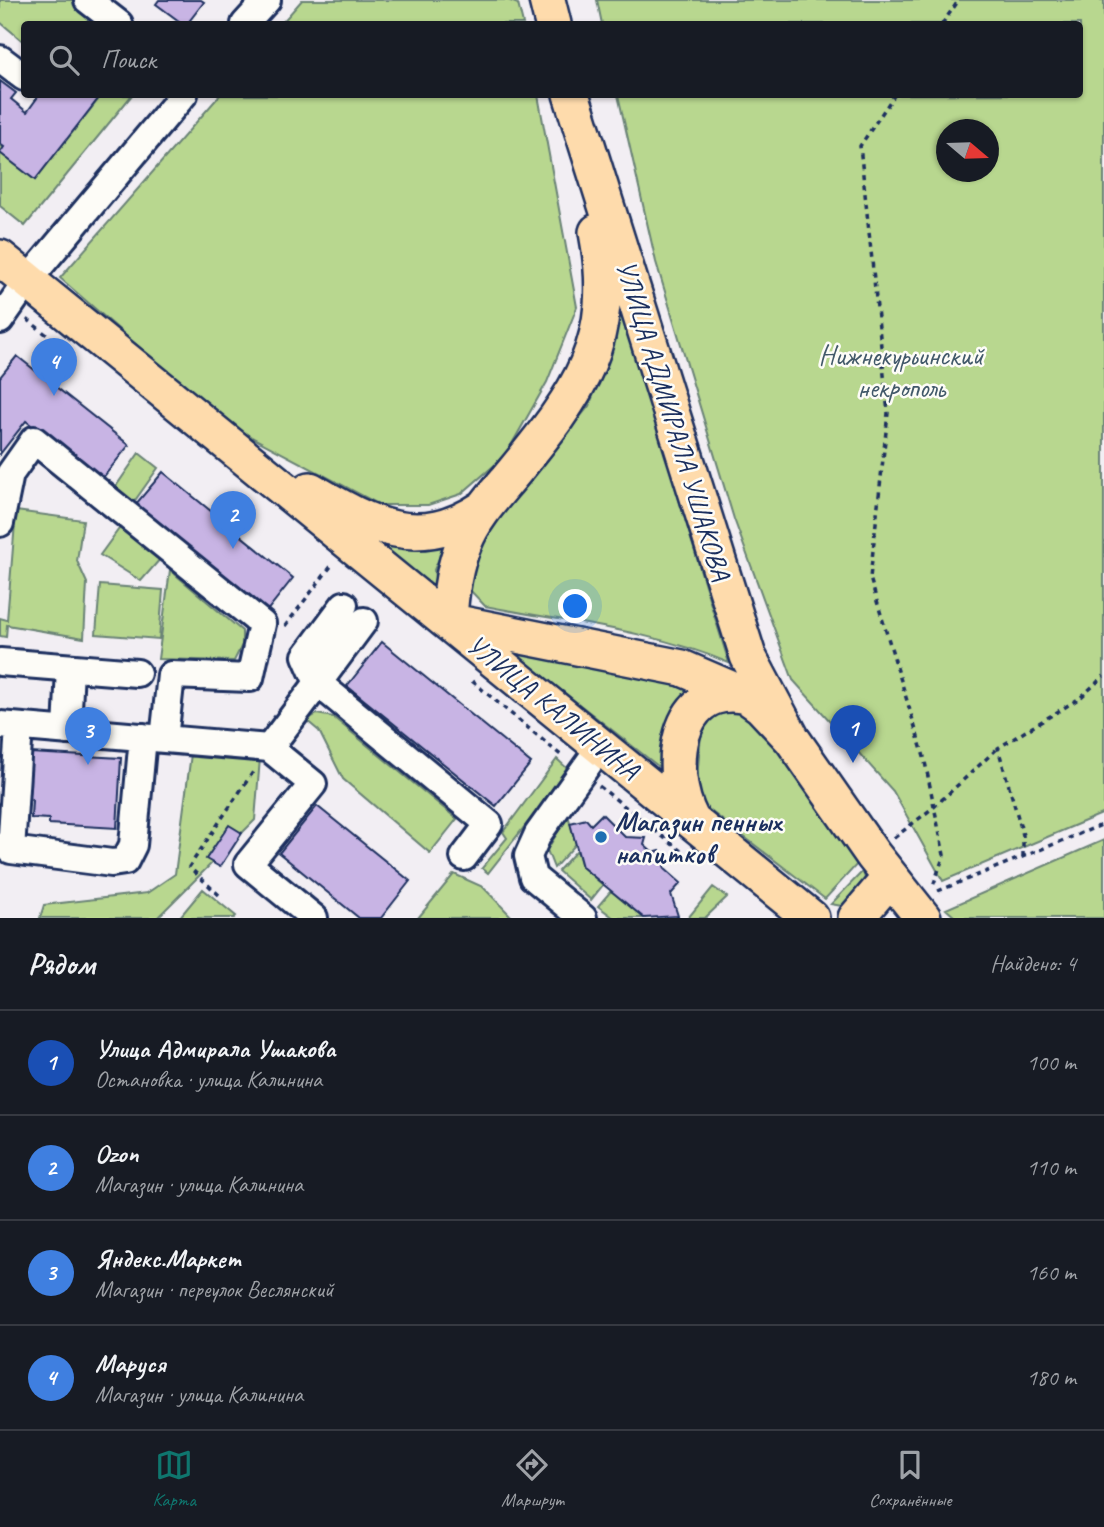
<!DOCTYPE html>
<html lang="ru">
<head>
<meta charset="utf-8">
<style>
	:root { --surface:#171b24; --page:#20242c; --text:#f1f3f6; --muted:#9ea1a6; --line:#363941; --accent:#0f766e }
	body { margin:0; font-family:Caveat,sans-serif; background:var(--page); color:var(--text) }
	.compass { position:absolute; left:936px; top:119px; width:63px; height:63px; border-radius:50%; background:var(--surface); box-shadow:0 2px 5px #0004; rotate:109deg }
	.you { position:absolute; left:576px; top:607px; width:24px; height:24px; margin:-18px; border:5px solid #fff; border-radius:50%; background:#1a73e8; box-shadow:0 0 0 10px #1a73e833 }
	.badge { display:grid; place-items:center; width:46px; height:46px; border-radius:50%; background:var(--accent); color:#fff; font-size:23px; font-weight:700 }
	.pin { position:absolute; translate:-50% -58px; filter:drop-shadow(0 2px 4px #0008) }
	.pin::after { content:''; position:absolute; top:37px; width:24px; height:21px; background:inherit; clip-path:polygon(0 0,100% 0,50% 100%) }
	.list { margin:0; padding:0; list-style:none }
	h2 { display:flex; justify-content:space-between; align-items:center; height:91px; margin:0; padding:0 28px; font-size:30px }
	h2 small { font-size:23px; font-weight:400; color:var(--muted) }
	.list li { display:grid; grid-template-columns:46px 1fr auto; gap:21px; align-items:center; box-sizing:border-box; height:105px; padding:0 28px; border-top:2px solid var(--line) }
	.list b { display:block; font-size:26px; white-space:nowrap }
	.list p { margin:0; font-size:23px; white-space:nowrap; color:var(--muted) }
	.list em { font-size:23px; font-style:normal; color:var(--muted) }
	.icon { flex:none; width:38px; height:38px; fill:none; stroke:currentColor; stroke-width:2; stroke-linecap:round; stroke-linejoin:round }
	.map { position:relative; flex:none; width:1104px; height:918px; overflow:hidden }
	.search { position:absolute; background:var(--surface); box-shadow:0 2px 5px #0004; left:21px; right:21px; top:21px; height:77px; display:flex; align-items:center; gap:18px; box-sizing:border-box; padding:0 24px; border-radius:7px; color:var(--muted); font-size:26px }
	.sheet { height:511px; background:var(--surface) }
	nav { display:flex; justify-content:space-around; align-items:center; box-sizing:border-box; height:98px; border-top:2px solid var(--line); background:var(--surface); font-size:19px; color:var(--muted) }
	nav a { display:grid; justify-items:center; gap:4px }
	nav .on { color:var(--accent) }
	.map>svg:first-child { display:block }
</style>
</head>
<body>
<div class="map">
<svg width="1104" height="918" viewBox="0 0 1104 918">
	<rect width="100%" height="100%" fill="#f2eef3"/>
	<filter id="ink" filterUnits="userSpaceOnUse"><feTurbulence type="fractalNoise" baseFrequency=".0143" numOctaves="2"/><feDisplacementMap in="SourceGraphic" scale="14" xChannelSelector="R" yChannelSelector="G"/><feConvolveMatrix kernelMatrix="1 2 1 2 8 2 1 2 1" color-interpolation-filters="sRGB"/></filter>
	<g filter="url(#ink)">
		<path fill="#b8d78f" stroke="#6a8376" stroke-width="2" fill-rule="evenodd" d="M0 0H74L105 24H24V42L0 22Z
			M302 0H508L518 4 523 24H281Z
			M597 0H1104V813L943 881 893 791 793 680 734 519 656 262 618 95 1080 94V24H602ZM946 130H988V172H946Z
			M92 95H132L25 226 0 206V144L35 180 98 100Z
			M220 95H538L577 307 547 382 505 456 461 494 428 505H380L227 424 60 278Z
			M621 308 715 618 729 663C653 630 565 622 485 606L469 589 473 560 488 530 589 406 611 351Z
			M139 453 158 468 131 506 112 492Z
			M16 511 83 520 77 561 87 583 84 638 7 625 6 637 0 636V618L7 620Z
			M124 522 161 558 141 581 100 555Z
			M450 533 434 570 437 593 368 536Z
			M170 570 242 631V645L234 661 158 659Z
			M100 585 163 590 159 639 96 634Z
			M510 650 695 689C666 711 669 736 663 770Z
			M727 701 773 736 860 861 825 899 695 799 702 724Z
			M317 714 333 717 457 819 430 853 343 779 319 731 306 720Z
			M191 754 260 758 255 820 157 918H40L44 905 147 893 175 874Z
			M557 759 569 770 488 873 482 868 507 838 503 832Z
			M568 815 576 844 554 868 547 850Z
			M1104 840V918H956L946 909Z
			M577 850 582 867 603 885 591 900 558 871Z
			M863 871 866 882 847 907 831 904Z
			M454 874 483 887 513 918H418Z
			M713 887 727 897 705 918H688Z
			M203 889 236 916 234 918H179Z
			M611 891 644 918H614L598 906Z"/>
		<path fill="#c8b4e4" stroke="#1b2f5e" stroke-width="2" d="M159 0H201L204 2 187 24H183L156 4Z
			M0 81 16 93 11 99 27 112 40 94H92L98 99 35 180 0 153 4 147 0 144Z
			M17 356 129 445 101 480 26 421 0 454V377Z
			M163 472 293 578 266 612 135 505Z
			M382 642 531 763 496 806 347 686Z
			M30 753 121 758 117 828 49 824V819L31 818 32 800 28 799Z
			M317 806 410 881 381 918H359L279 853Z
			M602 814 625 837 646 838 644 845 653 853 660 851 665 869 681 883 671 894 678 916 644 918 582 867 570 823 586 819 591 825Z
			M229 825 242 833 220 867 206 859Z"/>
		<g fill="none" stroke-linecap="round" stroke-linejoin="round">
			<defs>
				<path id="minor" d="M88 0 119 24
					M245 24 267 0
					M0 59 24 77
					M0 320 28 280 184 94
					M0 523 10 474 34 440 262 624 250 678 171 675 164 739
					M0 662 137 673
					M318 683 306 656 344 605
					M318 683 364 621
					M0 725 269 748
					M19 727 11 850 112 863 125 861 133 845 143 737
					M67 731 70 668
					M269 748 318 683 489 824 464 857
					M269 748 313 784 248 864 314 918
					M583 918 533 877 528 856 538 834 601 746"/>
				<path id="major" d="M547 0 553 24
					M571 94 748 656 792 739
					M0 258 811 918
					M310 490C372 526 418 552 484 508
					M449 622C450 596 454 567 464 543 474 517 495 495 513 473 579 392 618 343 597 232
					M452 622 682 668 747 696 761 706 792 739 873 855 923 918
					M691 819C666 773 674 679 747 696
					M856 918 890 878"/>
			</defs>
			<use href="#minor" stroke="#1b2f5e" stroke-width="32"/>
			<use href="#major" stroke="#1b2f5e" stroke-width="40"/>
			<path stroke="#1b2f5e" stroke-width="3.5" stroke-dasharray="5 5" stroke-linecap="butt" d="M942 24 959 0
				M895 94 860 146 888 413 870 578 924 757 944 855 933 886
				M27 319 62 347
				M285 626 332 565
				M472 681 563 757
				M599 786 681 851
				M894 838 934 807 998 748
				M1023 857V835L998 748 1080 698 1104 676
				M938 891 1104 824
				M219 895 189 867 255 769"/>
			<use href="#minor" stroke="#fdfcf7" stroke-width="26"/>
			<use href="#major" stroke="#fedbac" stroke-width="35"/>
		</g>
	</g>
	<circle fill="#1f6fb2" stroke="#fdfcf7" stroke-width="2.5" cx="601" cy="837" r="7"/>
	<g text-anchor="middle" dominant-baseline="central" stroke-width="5" stroke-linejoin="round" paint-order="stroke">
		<g font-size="28" fill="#42596a" stroke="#fdfcf7">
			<text x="901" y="355">Нижнекурьинский<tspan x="901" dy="32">некрополь</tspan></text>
		</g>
		<g font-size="28" fill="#1b2f5e" stroke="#fdfcf7">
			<text transform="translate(674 420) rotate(73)">УЛИЦА АДМИРАЛА УШАКОВА</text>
			<text transform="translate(553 707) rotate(39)">УЛИЦА КАЛИНИНА</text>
		</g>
		<g font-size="28" font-weight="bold" fill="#1b2f5e" stroke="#fdfcf7" text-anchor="start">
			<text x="615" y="821">Магазин пенных<tspan x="615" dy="32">напитков</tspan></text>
		</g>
	</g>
</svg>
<svg class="compass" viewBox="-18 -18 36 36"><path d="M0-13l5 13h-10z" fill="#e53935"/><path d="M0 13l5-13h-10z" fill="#9ea1a6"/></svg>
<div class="you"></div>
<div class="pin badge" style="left:853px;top:763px;background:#1a4fb4">1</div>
<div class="pin badge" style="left:233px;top:549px;background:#3f7fe0">2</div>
<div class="pin badge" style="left:88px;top:765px;background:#3f7fe0">3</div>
<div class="pin badge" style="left:54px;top:396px;background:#3f7fe0">4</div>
<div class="search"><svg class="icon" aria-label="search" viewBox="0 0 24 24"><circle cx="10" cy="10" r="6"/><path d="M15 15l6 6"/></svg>Поиск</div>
</div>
<section class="sheet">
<h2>Рядом<small>Найдено: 4</small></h2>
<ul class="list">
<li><span class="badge" style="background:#1a4fb4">1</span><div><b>Улица Адмирала Ушакова</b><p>Остановка · улица Калинина</p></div><em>100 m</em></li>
<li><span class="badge" style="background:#3f7fe0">2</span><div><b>Ozon</b><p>Магазин · улица Калинина</p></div><em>110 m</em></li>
<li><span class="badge" style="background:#3f7fe0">3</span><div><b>Яндекс.Маркет</b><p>Магазин · переулок Веслянский</p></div><em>160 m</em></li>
<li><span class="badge" style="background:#3f7fe0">4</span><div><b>Маруся</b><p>Магазин · улица Калинина</p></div><em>180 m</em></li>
</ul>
</section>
<nav>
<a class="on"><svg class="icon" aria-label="map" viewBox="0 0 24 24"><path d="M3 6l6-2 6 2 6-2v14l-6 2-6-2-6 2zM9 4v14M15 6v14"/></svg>Карта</a>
<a><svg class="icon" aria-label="directions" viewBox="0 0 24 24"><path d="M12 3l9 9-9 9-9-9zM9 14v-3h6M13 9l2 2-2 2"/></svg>Маршрут</a>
<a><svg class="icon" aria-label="saved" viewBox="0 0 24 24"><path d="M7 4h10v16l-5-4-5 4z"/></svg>Сохранённые</a>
</nav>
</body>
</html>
